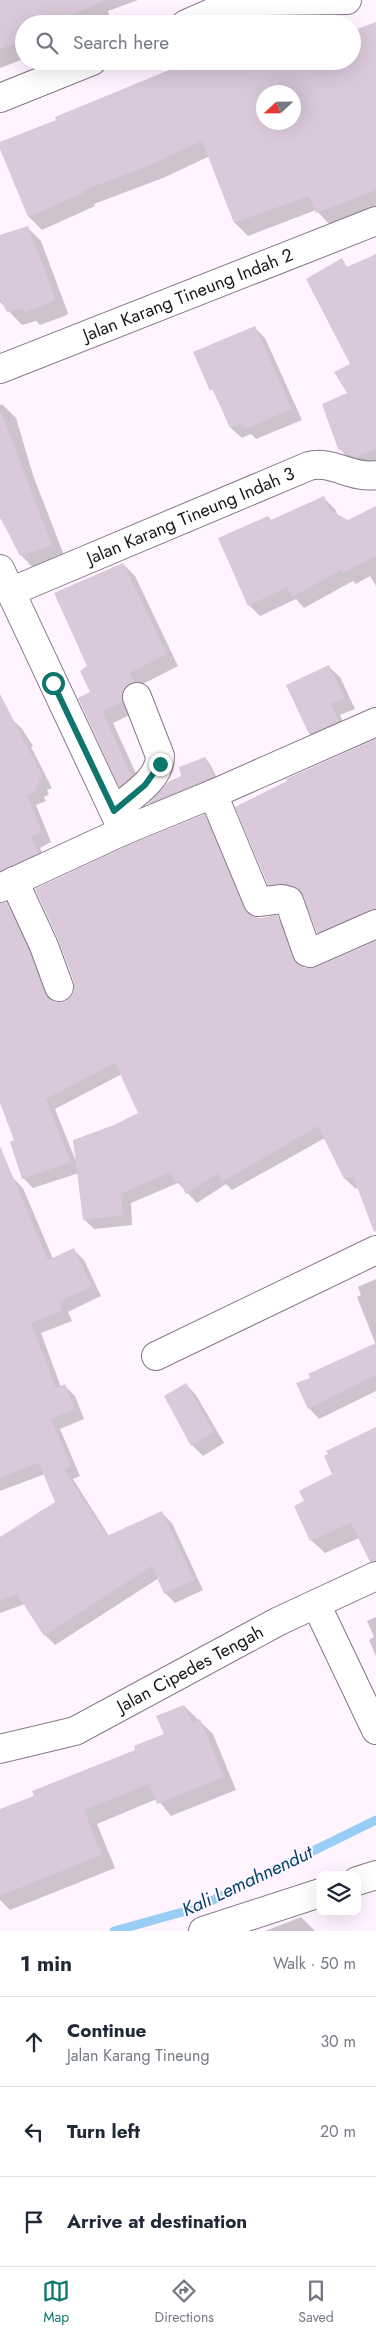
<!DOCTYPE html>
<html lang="en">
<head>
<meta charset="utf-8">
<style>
	:root { --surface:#fff; --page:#f6f6f7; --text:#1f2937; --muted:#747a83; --line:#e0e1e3; --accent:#0f766e }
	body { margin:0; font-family:Jost,sans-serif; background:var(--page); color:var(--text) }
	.controls { position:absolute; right:15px; bottom:15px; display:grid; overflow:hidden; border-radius:10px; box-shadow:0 5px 20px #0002 }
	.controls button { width:45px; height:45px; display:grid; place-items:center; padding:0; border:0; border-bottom:1px solid var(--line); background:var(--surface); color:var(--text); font:25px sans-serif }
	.compass { position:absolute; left:256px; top:85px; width:45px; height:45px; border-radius:50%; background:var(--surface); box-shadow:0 5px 20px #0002; rotate:248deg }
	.stop { position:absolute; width:15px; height:15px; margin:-11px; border:4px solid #0f766e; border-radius:50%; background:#fff }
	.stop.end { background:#0f766e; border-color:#fff; box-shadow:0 1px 5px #0008 }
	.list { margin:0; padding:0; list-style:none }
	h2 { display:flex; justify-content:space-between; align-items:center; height:65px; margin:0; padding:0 20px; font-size:21px }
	h2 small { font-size:16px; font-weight:400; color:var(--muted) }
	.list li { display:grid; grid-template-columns:32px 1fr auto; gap:15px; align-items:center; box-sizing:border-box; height:90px; padding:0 20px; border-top:1px solid var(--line) }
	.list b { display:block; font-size:19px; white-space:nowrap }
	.list p { margin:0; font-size:16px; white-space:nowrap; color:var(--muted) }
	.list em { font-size:16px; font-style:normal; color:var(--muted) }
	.icon { flex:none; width:28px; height:28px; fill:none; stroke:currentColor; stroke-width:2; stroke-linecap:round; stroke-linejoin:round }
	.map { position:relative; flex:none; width:376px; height:1931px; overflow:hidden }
	.search { position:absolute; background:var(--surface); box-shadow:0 5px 20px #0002; left:15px; right:15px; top:15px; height:55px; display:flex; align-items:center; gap:12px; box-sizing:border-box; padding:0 18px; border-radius:28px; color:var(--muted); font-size:19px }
	.sheet { height:335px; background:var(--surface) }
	nav { display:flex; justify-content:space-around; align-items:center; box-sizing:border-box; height:70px; border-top:1px solid var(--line); background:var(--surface); font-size:14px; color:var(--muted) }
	nav a { display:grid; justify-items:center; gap:2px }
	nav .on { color:var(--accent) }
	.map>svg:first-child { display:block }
</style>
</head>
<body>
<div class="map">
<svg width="376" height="1931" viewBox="0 0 376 1931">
	<rect width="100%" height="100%" fill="#fff4ff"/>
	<path fill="#0003" fill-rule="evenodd" d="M0 0H138L108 11 110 18 96 24H24V59L0 68V71Z
		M376 23V208L330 225 316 210 248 236 235 223 210 156 163 178 94 204 95 206 42 230 29 217 58 121 181 66 180 64 187 61H352ZM264 92H294V122H264Z
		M27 227 41 241 68 313 67 315 40 325 36 321 22 325 0 302V237Z
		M376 256V467L352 462 339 448 349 393 351 365Z
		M254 327 265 338 302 420 256 439 251 434 242 438 231 428 195 353Z
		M2 404 16 418 33 475 65 558 34 569 21 555 17 545 0 518V405Z
		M324 498 335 509 338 516 348 521 376 507V586L370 576 356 584 353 581 304 608 296 599 260 616 249 605 272 521Z
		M123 564 135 576 178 666 141 685 134 713 113 723 143 789 132 798 120 786 79 698 92 692 89 666Z
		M329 667 340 677 355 709 340 715 348 732 321 744 310 734 288 686Z
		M12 719 22 729 33 746 31 747 52 788 47 790 49 794 44 797 46 801 36 805 51 842 40 848 47 864 0 887V725Z
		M376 740V921L328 942 318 932 304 896 297 893 279 895 269 884Z
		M205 758 210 764 219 782 154 809 149 804 168 783 183 777Z
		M204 816 214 826 252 917 260 919 277 917 287 927 304 968 317 969 376 942V1207L358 1187 356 1189 345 1179 325 1138 232 1190 226 1184 197 1203 178 1183 131 1203 132 1225 94 1229 84 1219 79 1173 33 1188 23 1178 16 1141 0 1099V905L6 904 16 914 39 963 54 1002 65 1003 72 997ZM122 1074 140 1114 115 1126 77 1164 55 1109Z
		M13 1178 23 1188 53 1259 74 1250 84 1260 101 1296 68 1312 72 1321 41 1333 61 1387 65 1386 75 1396 84 1419 60 1429 80 1476 73 1479 109 1536 162 1513 172 1523 203 1590 175 1603 165 1593 159 1578 55 1645 45 1635 25 1604 0 1613V1539L57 1502 45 1474 0 1491V1183Z
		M376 1279V1345L357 1297 361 1295 358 1287Z
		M376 1373V1391L319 1419 309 1408Z
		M186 1384 196 1395 224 1443 203 1456 192 1445Z
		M376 1428V1558L359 1538 325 1553 311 1540 306 1502Z
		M376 1617V1656L369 1640 374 1637 367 1621Z
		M184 1706 213 1734 236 1790 171 1816 157 1799 97 1824 115 1868 10 1910 0 1900V1811L137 1750 165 1735Z
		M301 1917 315 1931H265Z"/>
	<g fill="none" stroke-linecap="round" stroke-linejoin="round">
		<path stroke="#99cef4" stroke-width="9" d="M114 1931 197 1908 376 1820"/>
	</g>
	<path fill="#dac8db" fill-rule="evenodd" d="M0 0H106L51 24H24V40L0 49Z
		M376 22V190L316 213 309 196 234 223 202 141 150 165 82 191 83 193 28 217 0 149V142L56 120 55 117 191 61H352V31ZM264 92H294V122H264Z
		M28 226 55 298 54 301 25 312 22 308 7 312 0 299V235Z
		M376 254V449L355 457 338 449 322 404 347 393 334 372 350 364 306 279 342 258 347 267Z
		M255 326 292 409 245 429 242 423 230 428 213 389 210 391 193 352Z
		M0 414H2L52 545 20 556 0 517Z
		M324 496 330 510 348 520 376 506V556L343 573 341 570 292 597 287 587 248 606 218 538 268 516 271 520Z
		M123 563 167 654 130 673 134 682 125 688 122 694V702L102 711 132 776 119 787 78 698 90 692 80 671 87 666 54 593Z
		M329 665 345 698 331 704 339 721 309 734 286 685Z
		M0 694 43 777 38 780 40 784 35 787 37 791 27 795 42 832 31 837 38 853 0 871Z
		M376 739V909L317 933 300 890 286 884 268 885 235 807 287 781 286 779Z
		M205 757 214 776 148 804 168 782 181 776 179 767Z
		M205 814 244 908 251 916 260 918 277 915 296 963 305 968 316 967 376 941V1231L374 1232 353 1176 344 1179 318 1126 233 1176 221 1181 218 1173 186 1194 179 1181 176 1183 170 1172 121 1194 123 1215 83 1220 73 1140 114 1125 138 1113 115 1063 46 1099 71 1162 22 1179 10 1142 14 1140 0 1103V903L7 902 30 952 45 993 49 999 56 1002 65 1001 71 997 74 990V982L58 939 35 889 129 845Z
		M0 1146 48 1260 74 1248 92 1286 59 1302 62 1311 31 1323 56 1388 65 1384 75 1409 51 1419 71 1466 64 1469 107 1536 162 1511 194 1580 164 1594 152 1566 44 1636 17 1594 0 1600V1537L55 1502 39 1463 0 1478Z
		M376 1343V1375L308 1409 296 1383 310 1378 308 1374Z
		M186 1383 214 1432 191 1446 164 1396Z
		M376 1427V1561L370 1562 351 1523 310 1541 294 1506 304 1501 299 1491 332 1474 324 1456 328 1454 326 1451Z
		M184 1705 192 1723 200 1719 224 1777 157 1804 149 1784 84 1810 102 1855 0 1896V1809L34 1796 32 1791 135 1750 134 1746 164 1734 156 1716Z"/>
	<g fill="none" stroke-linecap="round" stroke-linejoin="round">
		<defs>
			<g id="minor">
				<path d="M186 24 227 6 262 1 347 0"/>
				<path d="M0 98 92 61"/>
				<path id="s1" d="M0 369 376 221"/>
				<path d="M0 569 123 831"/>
				<path id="s2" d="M10 592 309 466C332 460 352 479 376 475"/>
				<path d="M213 794 258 902 282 899 289 901 307 952 310 953 376 924"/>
				<path d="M114 811C130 797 160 780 160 756L137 697"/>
				<path d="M14 881 44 946 59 987"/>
				<path d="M0 888 123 831 213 794 376 722"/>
				<path d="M156 1356 376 1250"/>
				<path d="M316 1604 376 1730"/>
				<path id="s3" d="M0 1749 75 1731 279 1621 376 1576"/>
				<path d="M357 1881 376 1875"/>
				<path d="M203 1931 320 1893"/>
			</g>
		</defs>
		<use href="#minor" stroke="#887889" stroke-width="30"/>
		<use href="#minor" stroke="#fff" stroke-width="28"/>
	</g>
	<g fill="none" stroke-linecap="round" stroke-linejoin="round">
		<path stroke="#0f766e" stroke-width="6" d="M53 683 114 811 145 785 160 764"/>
	</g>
	<g text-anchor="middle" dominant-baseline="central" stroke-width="4" stroke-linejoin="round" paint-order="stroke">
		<g font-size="18" fill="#1c161c" stroke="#fff4ff">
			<text stroke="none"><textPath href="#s1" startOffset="202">Jalan Karang Tineung Indah 2</textPath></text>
			<text stroke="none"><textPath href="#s2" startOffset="196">Jalan Karang Tineung Indah 3</textPath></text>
			<text stroke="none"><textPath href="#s3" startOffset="208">Jalan Cipedes Tengah</textPath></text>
		</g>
		<g font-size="19" font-style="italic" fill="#00466a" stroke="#fff4ff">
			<text transform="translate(247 1881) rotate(-25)">Kali Lemahnendut</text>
		</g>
	</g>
</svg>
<div class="controls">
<button><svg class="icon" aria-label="layers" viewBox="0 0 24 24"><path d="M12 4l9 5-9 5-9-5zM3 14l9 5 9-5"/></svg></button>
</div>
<svg class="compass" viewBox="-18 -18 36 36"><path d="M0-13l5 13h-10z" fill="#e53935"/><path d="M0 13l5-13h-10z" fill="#747a83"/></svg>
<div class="stop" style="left:53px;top:683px"></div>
<div class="stop end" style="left:160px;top:764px"></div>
<div class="search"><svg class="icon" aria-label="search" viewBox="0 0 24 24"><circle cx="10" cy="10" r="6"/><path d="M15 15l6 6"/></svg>Search here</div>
</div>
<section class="sheet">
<h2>1 min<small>Walk · 50 m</small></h2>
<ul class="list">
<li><svg class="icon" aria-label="ahead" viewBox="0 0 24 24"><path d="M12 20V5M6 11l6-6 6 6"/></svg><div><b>Continue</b><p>Jalan Karang Tineung</p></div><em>30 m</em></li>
<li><svg class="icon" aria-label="left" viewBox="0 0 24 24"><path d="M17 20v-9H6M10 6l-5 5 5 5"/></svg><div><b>Turn left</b></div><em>20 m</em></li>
<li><svg class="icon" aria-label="arrive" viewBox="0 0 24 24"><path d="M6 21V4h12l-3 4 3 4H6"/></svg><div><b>Arrive at destination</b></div></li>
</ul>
</section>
<nav>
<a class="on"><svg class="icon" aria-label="map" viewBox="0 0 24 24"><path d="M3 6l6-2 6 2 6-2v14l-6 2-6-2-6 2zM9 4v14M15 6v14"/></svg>Map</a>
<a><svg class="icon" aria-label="directions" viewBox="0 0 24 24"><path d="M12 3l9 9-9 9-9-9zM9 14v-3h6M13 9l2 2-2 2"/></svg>Directions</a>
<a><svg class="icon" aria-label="saved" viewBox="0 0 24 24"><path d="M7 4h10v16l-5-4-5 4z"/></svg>Saved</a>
</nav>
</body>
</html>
